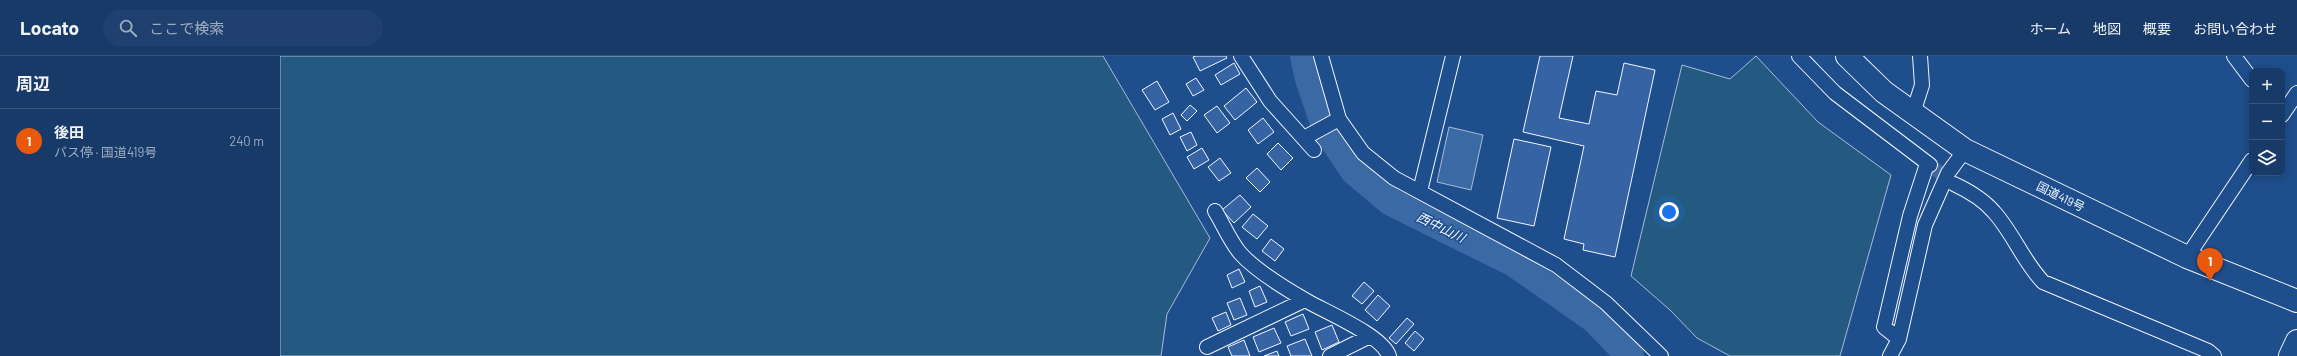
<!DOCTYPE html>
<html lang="ja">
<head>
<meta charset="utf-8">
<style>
	:root { --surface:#173a69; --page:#20416f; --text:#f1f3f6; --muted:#9eadc0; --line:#36547d; --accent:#ea580c }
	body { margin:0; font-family:Barlow,"Noto Sans JP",sans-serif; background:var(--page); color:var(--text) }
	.controls { position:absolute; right:12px; top:12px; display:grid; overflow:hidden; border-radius:8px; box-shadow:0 2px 10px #0003 }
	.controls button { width:36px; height:36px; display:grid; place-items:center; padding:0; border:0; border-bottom:1px solid var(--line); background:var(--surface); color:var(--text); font:20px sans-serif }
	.you { position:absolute; left:1389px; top:156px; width:14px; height:14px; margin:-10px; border:3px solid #fff; border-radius:50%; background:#1a73e8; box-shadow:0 0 0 6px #1a73e833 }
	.badge { display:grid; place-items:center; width:26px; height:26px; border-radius:50%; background:var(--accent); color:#fff; font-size:13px; font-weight:700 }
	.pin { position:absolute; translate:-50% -33px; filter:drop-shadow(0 1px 2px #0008) }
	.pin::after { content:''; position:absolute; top:21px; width:14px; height:12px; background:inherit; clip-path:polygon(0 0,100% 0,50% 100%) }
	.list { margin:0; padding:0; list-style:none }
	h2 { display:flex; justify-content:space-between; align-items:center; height:52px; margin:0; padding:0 16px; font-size:17px }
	h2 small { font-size:13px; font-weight:400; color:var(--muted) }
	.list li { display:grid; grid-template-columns:26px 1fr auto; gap:12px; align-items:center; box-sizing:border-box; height:64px; padding:0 16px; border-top:1px solid var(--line) }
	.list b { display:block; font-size:15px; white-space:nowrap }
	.list p { margin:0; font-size:13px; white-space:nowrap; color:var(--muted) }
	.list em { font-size:13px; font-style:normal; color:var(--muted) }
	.icon { flex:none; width:22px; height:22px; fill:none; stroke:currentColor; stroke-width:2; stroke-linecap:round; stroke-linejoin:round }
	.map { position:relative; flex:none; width:2017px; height:300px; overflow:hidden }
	header { display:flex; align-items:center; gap:24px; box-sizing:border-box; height:56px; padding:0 20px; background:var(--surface); border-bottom:1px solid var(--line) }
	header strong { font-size:19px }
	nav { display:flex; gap:22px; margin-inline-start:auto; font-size:14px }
	.search { width:280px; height:36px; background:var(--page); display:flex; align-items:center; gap:10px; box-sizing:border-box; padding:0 14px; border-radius:22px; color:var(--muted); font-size:15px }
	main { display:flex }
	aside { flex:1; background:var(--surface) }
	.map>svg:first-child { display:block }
</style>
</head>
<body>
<header>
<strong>Locato</strong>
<div class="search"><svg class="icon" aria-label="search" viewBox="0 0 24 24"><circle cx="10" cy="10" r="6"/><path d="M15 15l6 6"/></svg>ここで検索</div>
<nav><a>ホーム</a><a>地図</a><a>概要</a><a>お問い合わせ</a></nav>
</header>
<main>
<aside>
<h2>周辺<small></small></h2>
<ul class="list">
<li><span class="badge">1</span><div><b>後田</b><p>バス停 · 国道419号</p></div><em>240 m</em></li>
</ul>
</aside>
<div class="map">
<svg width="2017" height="300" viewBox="0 0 2017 300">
	<rect width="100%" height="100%" fill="#1f4e8c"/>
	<path fill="#245a82" stroke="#a8bbd7" d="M0 0H823L930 182 887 258 881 300H0Z
		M1476 0 1538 66 1611 119 1560 300H1450L1417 282 1390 254 1351 220 1402 9 1450 23Z"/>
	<path fill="#3b69a3" stroke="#a8bbd7" d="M1169 71 1203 79 1191 134 1157 126Z"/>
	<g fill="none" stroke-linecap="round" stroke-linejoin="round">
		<path stroke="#3b69a3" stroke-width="28" d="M1024 0 1029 23 1046 73 1074 115 1111 146 1234 207 1314 263 1350 300"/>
	</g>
	<path fill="#3563a3" stroke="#f2f6ff" d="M916 0H946L947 2 920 15 913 1Z
		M1260 0H1293L1279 62 1309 68 1316 35 1337 39 1344 7 1375 14 1335 201 1303 194 1304 188 1284 183 1304 90 1243 76Z
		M954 7 960 18 941 29 935 19Z
		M916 22 924 34 913 40 906 28Z
		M877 25 889 46 875 54 862 34Z
		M966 32 977 46 955 64 944 50Z
		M910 49 917 55 907 65 901 59Z
		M937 50 950 67 937 77 924 59Z
		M893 57 901 73 890 79 882 63Z
		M983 62 994 76 978 88 968 74Z
		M911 76 917 89 907 95 900 81Z
		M1234 83 1271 91 1254 170 1217 162Z
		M998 87 1013 102 1001 114 987 98Z
		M922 92 929 104 914 113 907 101Z
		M940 102 951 117 939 125 928 111Z
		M977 112 990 126 980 136 966 122Z
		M960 139 971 151 954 167 942 154Z
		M973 158 988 170 977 183 962 171Z
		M991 183 1004 193 995 205 982 195Z
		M959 213 965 226 952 232 947 219Z
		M1084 226 1094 235 1082 248 1072 240Z
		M980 230 987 246 975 251 969 235Z
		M1098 239 1110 250 1097 265 1085 254Z
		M960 242 967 259 954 264 947 247Z
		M946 256 951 269 938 275 932 262Z
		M1023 258 1029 273 1011 280 1005 266Z
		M1127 262 1134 268 1116 288 1109 282Z
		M1052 269 1059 286 1042 294 1035 276Z
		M994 272 1001 287 979 296 973 281Z
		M1135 275 1144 283 1134 295 1125 287Z
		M1025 283 1032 300H1011L1007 290Z
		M964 284 970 300H952L948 291Z
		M997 295 999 300H984Z"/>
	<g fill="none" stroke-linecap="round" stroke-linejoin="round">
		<path stroke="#3f679d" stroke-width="14" stroke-dasharray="14 7" stroke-linecap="butt" d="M1650 109 1674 128"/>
		<defs>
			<path id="minor" d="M961 0 990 45 1034 94
				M1041 0 1059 63 1083 97 1114 122 1276 209 1326 247 1381 300
				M1519 0 1555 37 1650 109
				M1954 0 1972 24
				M1633 57 1642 29 1640 0
				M2002 59 2017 37
				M1024 82 1059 63
				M1674 128C1689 135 1703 143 1714 156 1733 177 1743 205 1763 226L1928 295 1934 300
				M1140 135 1173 0
				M935 155C943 168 950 185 960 197 976 215 1006 233 1027 245 1046 256 1103 280 1109 300
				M1907 201 1972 104
				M1619 283 1604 271 1630 160 1647 108
				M927 291 1025 244
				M1050 300 1090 280
				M1610 300 1619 283 1645 169 1668 117 1685 94"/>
			<path id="primary" d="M2010 300 2017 285"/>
			<path id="trunk" d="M1567 0 1604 36 1685 94 1907 201 2017 245"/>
		</defs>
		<use href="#minor" stroke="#f2f6ff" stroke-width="16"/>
		<use href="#primary" stroke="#f2f6ff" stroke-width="24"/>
		<use href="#trunk" stroke="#f2f6ff" stroke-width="24"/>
		<use href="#minor" stroke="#1f4e8c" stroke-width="14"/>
		<use href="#primary" stroke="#1f4e8c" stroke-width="22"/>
		<use href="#trunk" stroke="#1f4e8c" stroke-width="22"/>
	</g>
	<g text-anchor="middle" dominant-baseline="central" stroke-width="3" stroke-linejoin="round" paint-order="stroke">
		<g font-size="12" fill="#f2f6ff" stroke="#1f4e8c">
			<text transform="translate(1781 140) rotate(26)">国道419号</text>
		</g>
		<g font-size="13" font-style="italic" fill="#f2f6ff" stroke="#1f4e8c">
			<text transform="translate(1161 171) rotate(26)">西中山川</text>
		</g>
	</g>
</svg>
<div class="controls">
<button>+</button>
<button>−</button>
<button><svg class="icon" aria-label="layers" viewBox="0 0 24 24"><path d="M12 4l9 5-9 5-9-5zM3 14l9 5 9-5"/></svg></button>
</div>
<div class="you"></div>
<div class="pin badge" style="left:1930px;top:225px">1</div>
</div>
</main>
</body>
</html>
